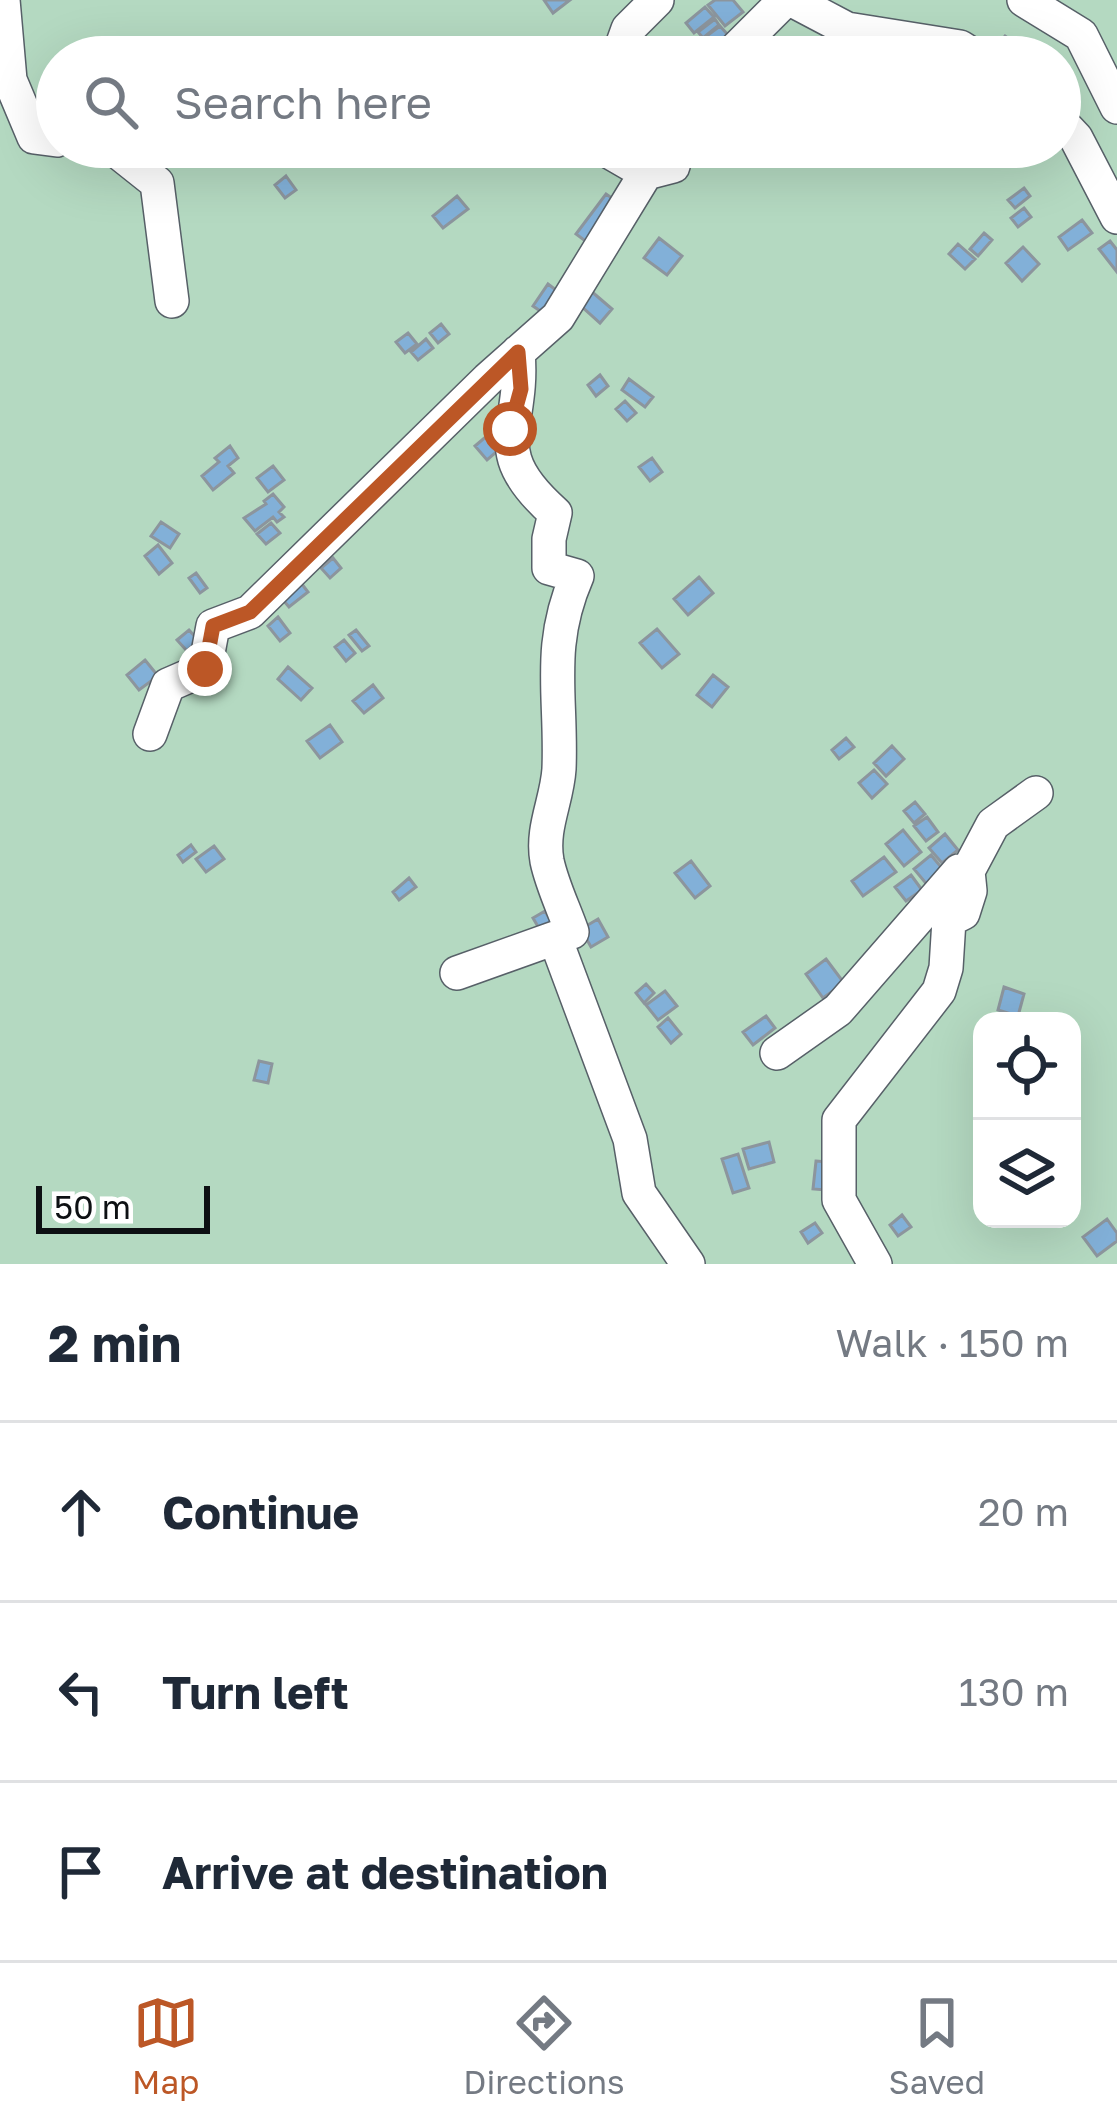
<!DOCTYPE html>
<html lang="en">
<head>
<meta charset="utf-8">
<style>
	:root { --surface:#fff; --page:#f6f6f7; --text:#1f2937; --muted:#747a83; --line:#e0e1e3; --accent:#bc5726 }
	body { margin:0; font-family:"Golos Text",sans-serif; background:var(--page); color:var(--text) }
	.controls { position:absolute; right:36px; bottom:36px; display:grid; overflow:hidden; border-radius:24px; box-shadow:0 12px 48px #0002 }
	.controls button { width:108px; height:108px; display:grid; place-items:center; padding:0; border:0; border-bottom:3px solid var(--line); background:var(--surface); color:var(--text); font:60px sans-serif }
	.scale { position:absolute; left:36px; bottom:30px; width:174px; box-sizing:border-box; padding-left:12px; border:6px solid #0d1013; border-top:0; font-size:33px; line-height:42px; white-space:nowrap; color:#0d1013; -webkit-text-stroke:9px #fff; paint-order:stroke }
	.stop { position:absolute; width:36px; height:36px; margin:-27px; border:9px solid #bc5726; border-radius:50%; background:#fff }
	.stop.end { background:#bc5726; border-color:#fff; box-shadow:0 3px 12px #0008 }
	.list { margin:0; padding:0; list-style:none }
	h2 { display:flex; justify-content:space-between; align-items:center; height:156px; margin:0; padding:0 48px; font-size:51px }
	h2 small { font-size:39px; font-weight:400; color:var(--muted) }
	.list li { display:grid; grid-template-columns:78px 1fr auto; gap:36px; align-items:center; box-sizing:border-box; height:180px; padding:0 48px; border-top:3px solid var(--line) }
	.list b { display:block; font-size:45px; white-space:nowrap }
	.list em { font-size:39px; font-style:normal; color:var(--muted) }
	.icon { flex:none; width:66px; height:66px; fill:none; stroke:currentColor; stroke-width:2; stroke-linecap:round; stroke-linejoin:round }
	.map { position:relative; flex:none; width:1117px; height:1264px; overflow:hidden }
	.search { position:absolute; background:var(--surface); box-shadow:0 12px 48px #0002; left:36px; right:36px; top:36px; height:132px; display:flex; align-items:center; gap:30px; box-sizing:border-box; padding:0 42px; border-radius:66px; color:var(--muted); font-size:45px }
	.sheet { height:696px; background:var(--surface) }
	nav { display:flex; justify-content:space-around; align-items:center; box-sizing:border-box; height:168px; border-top:3px solid var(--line); background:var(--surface); font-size:33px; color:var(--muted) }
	nav a { display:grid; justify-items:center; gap:6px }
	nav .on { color:var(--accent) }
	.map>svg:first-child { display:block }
</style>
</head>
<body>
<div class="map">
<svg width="1117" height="1264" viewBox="0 0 1117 1264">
	<rect width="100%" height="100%" fill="#d8e2eb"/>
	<path fill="#b4d9c1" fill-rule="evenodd" d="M0 0H1117V1264H0ZM57 57H1060V147H57ZM982 1021H1072V1219H982Z"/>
	<path fill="#82b0d8" stroke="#8c959d" stroke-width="3" d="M544 0H570L553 13Z
		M715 0H733L743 12 725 26 708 5Z
		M705 7 714 17 694 33 686 23Z
		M715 19 719 25 703 38 698 32Z
		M720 26 728 35 708 51 700 41Z
		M1005 36 1020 47 1012 57 998 45Z
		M1025 147H1036L1041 152 1029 162 1020 151Z
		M286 176 296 190 285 198 275 185Z
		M1024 188 1030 196 1015 208 1008 200Z
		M606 194 622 205 592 246 576 234Z
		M457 196 468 209 443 228 433 216Z
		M1024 208 1031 217 1018 227 1011 218Z
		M1082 220 1092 233 1068 250 1059 237Z
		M984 233 992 240 978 256 970 249Z
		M659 238 682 256 667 275 644 258Z
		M1110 241 1117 250V272L1099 249Z
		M958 244 975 259 965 269 949 254Z
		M1023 247 1039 264 1022 281 1006 263Z
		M548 284 564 296 549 317 533 306Z
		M591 291 612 309 600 323 580 305Z
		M441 324 449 334 438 343 430 333Z
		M408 333 417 344 405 353 396 342Z
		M426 339 433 348 418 360 411 352Z
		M600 375 608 386 596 396 588 385Z
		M629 379 653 397 645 407 622 390Z
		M625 401 636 413 627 421 616 409Z
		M496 428 508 442 487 460 475 446Z
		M230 446 238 458 228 466 234 473 213 490 202 476 219 462 215 458Z
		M652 458 662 472 650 481 639 467Z
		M273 466 284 480 268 492 257 478Z
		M273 494 284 507 279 512 284 517 277 522 273 517 255 531 244 518 266 504 264 501Z
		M161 522 179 534 170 548 151 536Z
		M271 523 280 533 266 544 257 534Z
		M158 545 172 563 159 574 145 556Z
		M333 558 341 568 330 578 321 568Z
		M196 573 207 588 200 593 189 578Z
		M699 577 713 593 688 615 674 599Z
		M298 579 308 592 289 607 278 594Z
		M278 617 290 633 280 641 268 626Z
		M657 629 679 654 662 668 640 643Z
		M189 630 198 640 187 651 177 640Z
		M356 630 369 646 362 651 349 635Z
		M344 640 355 653 346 661 335 647Z
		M145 660 158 676 139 690 127 675Z
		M288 667 312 688 301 700 278 679Z
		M713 675 728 687 712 707 697 695Z
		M373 685 383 698 364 713 353 701Z
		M330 725 342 742 320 758 307 741Z
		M846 738 854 747 839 759 832 750Z
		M892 746 904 759 886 776 874 763Z
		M874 770 887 784 872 798 859 783Z
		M915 802 925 814 914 823 904 811Z
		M927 817 938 832 926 841 914 826Z
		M903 830 921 852 904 866 886 844Z
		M945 834 958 850 942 863 929 848Z
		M191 845 196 852 183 862 178 855Z
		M214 846 224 859 206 872 196 859Z
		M931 855 946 873 929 887 914 869Z
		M884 857 896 872 863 896 852 881Z
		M691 861 710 886 695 898 675 873Z
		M911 875 922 890 906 901 895 887Z
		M409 878 416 887 399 900 393 892Z
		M545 911 556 930 544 937 533 918Z
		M598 919 608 937 591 947 581 929Z
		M826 959 844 983 823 998 806 974Z
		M646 984 654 993 644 1003 636 993Z
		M1004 987 1024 994 1018 1016 998 1010Z
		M665 991 677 1006 658 1020 646 1005Z
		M766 1016 775 1028 753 1045 743 1032Z
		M668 1018 681 1034 671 1043 658 1027Z
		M259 1061 272 1064 268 1083 254 1080Z
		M769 1142 774 1162 749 1169 743 1149Z
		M738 1154 749 1188 733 1193 722 1159Z
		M816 1161 828 1162 825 1190 813 1189Z
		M902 1215 911 1227 898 1236 890 1225Z
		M1107 1219 1117 1233V1241L1097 1256 1083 1237Z
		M815 1223 822 1233 808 1243 801 1232Z"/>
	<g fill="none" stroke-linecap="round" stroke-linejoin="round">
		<defs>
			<path id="minor" d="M3 0 10 80 34 137 57 140
				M792 0 847 29 960 47 976 57
				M1024 0 1081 35 1117 107
				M618 57 628 29 657 0
				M728 57 785 0
				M1060 121 1076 138 1117 217
				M103 147 113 148 157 183 172 301
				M646 173 673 166 677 147
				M518 352C525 430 483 449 555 513L549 539V568L577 576C546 647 562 696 559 769 557 801 541 828 547 861 552 885 564 909 572 932L555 938
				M150 734 168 685 205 669 213 626 250 612 488 379 558 317 646 173 601 147
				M457 973 555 938 630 1139 639 1193 688 1264
				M777 1053 838 1010 959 871H968L993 824 1036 793
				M875 1264 839 1200V1120L939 991 946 968 949 920 963 913 970 891 968 871"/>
		</defs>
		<use href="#minor" stroke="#576068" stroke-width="36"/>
		<use href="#minor" stroke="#fff" stroke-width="33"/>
	</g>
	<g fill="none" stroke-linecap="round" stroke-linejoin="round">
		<path stroke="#bc5726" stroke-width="15" d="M205 669 213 626 250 612 518 352 521 389 510 429"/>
	</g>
</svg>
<div class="controls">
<button><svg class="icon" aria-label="locate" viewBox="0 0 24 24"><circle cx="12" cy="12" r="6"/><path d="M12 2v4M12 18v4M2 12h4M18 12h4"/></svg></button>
<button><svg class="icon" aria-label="layers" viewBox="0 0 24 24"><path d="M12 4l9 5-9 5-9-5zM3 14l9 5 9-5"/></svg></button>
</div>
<div class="scale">50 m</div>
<div class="stop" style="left:510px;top:429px"></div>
<div class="stop end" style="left:205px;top:669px"></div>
<div class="search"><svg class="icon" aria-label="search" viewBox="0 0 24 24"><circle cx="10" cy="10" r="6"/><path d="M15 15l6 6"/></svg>Search here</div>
</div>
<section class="sheet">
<h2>2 min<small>Walk · 150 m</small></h2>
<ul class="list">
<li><svg class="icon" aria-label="ahead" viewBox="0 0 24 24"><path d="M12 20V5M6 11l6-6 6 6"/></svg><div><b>Continue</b></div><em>20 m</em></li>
<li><svg class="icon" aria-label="left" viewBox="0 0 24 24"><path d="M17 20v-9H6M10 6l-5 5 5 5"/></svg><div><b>Turn left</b></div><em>130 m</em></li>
<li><svg class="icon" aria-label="arrive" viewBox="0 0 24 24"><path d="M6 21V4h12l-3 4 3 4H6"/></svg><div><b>Arrive at destination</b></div></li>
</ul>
</section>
<nav>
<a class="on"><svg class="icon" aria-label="map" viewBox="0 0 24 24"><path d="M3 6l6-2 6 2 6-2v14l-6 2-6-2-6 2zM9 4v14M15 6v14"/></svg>Map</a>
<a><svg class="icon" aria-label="directions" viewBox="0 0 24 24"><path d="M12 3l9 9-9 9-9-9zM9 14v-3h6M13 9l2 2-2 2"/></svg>Directions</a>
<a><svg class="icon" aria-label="saved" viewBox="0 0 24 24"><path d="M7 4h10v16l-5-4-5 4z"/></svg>Saved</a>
</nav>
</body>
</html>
